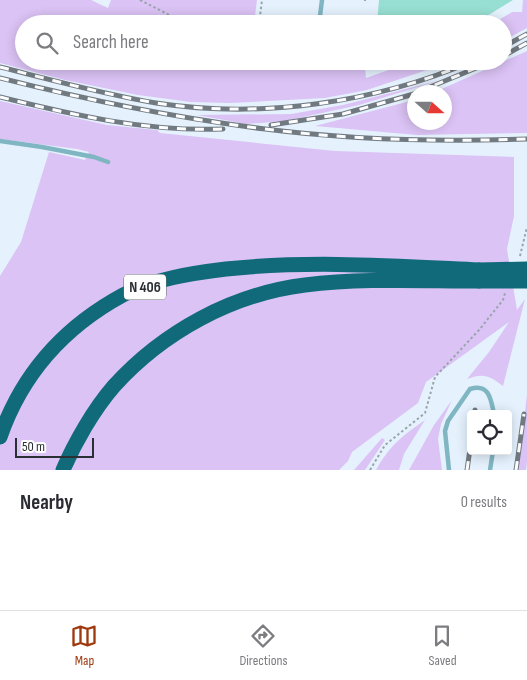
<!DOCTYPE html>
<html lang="en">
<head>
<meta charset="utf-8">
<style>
	:root { --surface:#fff; --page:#f7f7f7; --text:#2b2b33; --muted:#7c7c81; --line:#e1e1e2; --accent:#9f390d }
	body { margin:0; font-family:"Sofia Sans Condensed",sans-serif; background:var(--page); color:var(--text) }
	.controls { position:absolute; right:15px; bottom:15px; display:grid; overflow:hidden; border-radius:5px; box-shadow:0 2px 12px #0003 }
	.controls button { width:45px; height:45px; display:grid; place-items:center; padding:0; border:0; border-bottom:1px solid var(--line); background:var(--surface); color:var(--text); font:25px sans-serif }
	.compass { position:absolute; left:407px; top:85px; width:45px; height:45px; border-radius:50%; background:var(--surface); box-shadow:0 2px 12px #0003; rotate:111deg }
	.scale { position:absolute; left:15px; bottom:12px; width:79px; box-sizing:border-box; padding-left:5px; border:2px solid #2a2f33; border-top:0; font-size:14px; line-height:18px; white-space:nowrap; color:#2a2f33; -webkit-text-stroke:4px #fdfdfd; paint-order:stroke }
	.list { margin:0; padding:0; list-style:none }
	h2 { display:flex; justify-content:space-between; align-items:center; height:65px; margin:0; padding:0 20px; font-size:21px }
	h2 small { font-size:16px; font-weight:400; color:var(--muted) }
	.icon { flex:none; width:28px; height:28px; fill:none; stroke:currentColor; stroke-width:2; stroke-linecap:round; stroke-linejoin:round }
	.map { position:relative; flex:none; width:527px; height:470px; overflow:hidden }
	.search { position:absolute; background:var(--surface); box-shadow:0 2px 12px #0003; left:15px; right:15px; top:15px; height:55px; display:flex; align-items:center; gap:12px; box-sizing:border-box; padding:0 18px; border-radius:28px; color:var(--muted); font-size:19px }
	.sheet { height:140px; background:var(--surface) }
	nav { display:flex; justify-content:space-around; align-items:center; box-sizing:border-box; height:70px; border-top:1px solid var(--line); background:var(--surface); font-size:14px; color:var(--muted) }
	nav a { display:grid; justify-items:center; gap:2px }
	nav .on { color:var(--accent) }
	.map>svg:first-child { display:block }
</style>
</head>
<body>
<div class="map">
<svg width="527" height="470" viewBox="0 0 527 470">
	<rect width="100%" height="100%" fill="#e5f2fd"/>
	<path fill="#dbc3f5" d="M0 0H91L108 8 111 0H257L254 24H24V61H287L365 67 366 78 414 61H454L367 90 325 98 230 103 191 102 138 95 65 80 0 63Z
		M523 0H527V28L503 41V24H492L512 12H522Z
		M527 51V133L417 135 315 126 414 100V122H444V92H435Z
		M441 80 359 105 285 121 246 124 197 115 291 114 343 105Z
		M0 101 107 125 157 130 160 133 335 151 514 157V216L507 249 517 310 525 299 503 386C489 375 483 373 467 379L489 352 509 322 426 382 418 403 352 452 348 461 339 470H0V276L21 242 49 152 85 160 89 152 77 149 0 139Z
		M527 395V462L526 470H518Z
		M452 400 441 424 438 439 442 470H409L434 425Z
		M425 420 404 454 399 470H376C390 445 402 436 425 420Z
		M382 438 385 440 365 470H354Z"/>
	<path fill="#97dfd2" d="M379 0H513L474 24H377Z"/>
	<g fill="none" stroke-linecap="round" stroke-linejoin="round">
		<path stroke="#9aa4ac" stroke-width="2" stroke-dasharray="2.5 2.5" stroke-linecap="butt" d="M140 0 187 24
			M365 1V0
			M259 24 262 0
			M341 61 348 62
			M520 256 527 227
			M370 470 385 445 425 413 435 377 479 330 503 300 505 293"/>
		<path stroke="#7fb6c2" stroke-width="4.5" d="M319 24 322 0
			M0 141 42 147 94 157 108 162
			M449 470 445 431 448 421 470 389C489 383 491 399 494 414
			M490 470 493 451"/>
		<path stroke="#116a79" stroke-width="15" d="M0 437C22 374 64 327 123 295 153 279 193 273 226 269 310 260 395 266 479 270
			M63 470C75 442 94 409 114 386 163 332 232 294 305 285 363 278 421 281 479 281"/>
		<defs>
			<path id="rail" d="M503 47 527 34
				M503 56 527 43
				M0 67C52 80 103 94 156 103 261 119 375 103 473 61
				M0 78C87 100 176 118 265 129 352 140 440 142 527 139
				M418 92 493 61
				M0 97C73 115 147 132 223 129
				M271 125 343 114 414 94
				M475 414V410
				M467 470 471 442
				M516 470 524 414"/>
		</defs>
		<use href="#rail" stroke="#727a81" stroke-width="5"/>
		<use href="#rail" stroke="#fdfdfd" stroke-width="3" stroke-dasharray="9" stroke-linecap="butt"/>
		<path stroke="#116a79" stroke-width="15" d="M479 270 527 269
			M479 281H527"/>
	</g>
	<g text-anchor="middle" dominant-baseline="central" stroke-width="4" stroke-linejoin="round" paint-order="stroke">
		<rect fill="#fdfdfd" stroke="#696d70" stroke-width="1" x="124" y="274.5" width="42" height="25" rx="4"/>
		<g font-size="15" font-weight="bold" fill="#2a2f33">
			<text x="145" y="287">N 406</text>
		</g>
	</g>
</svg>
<div class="controls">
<button><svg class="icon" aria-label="locate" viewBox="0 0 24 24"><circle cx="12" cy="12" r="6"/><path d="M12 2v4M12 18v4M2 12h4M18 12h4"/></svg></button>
</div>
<svg class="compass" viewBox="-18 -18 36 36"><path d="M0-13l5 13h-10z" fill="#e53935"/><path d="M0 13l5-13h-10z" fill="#7c7c81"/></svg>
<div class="scale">50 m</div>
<div class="search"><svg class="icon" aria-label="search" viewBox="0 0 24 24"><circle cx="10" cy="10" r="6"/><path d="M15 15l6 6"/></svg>Search here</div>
</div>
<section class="sheet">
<h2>Nearby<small>0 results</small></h2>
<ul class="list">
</ul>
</section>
<nav>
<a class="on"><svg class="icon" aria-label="map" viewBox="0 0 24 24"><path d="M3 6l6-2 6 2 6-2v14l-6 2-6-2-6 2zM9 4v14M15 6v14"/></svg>Map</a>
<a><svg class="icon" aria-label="directions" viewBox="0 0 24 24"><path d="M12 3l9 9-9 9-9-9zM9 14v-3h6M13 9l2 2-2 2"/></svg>Directions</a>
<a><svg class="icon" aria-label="saved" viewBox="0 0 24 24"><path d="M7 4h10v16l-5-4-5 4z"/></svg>Saved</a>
</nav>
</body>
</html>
